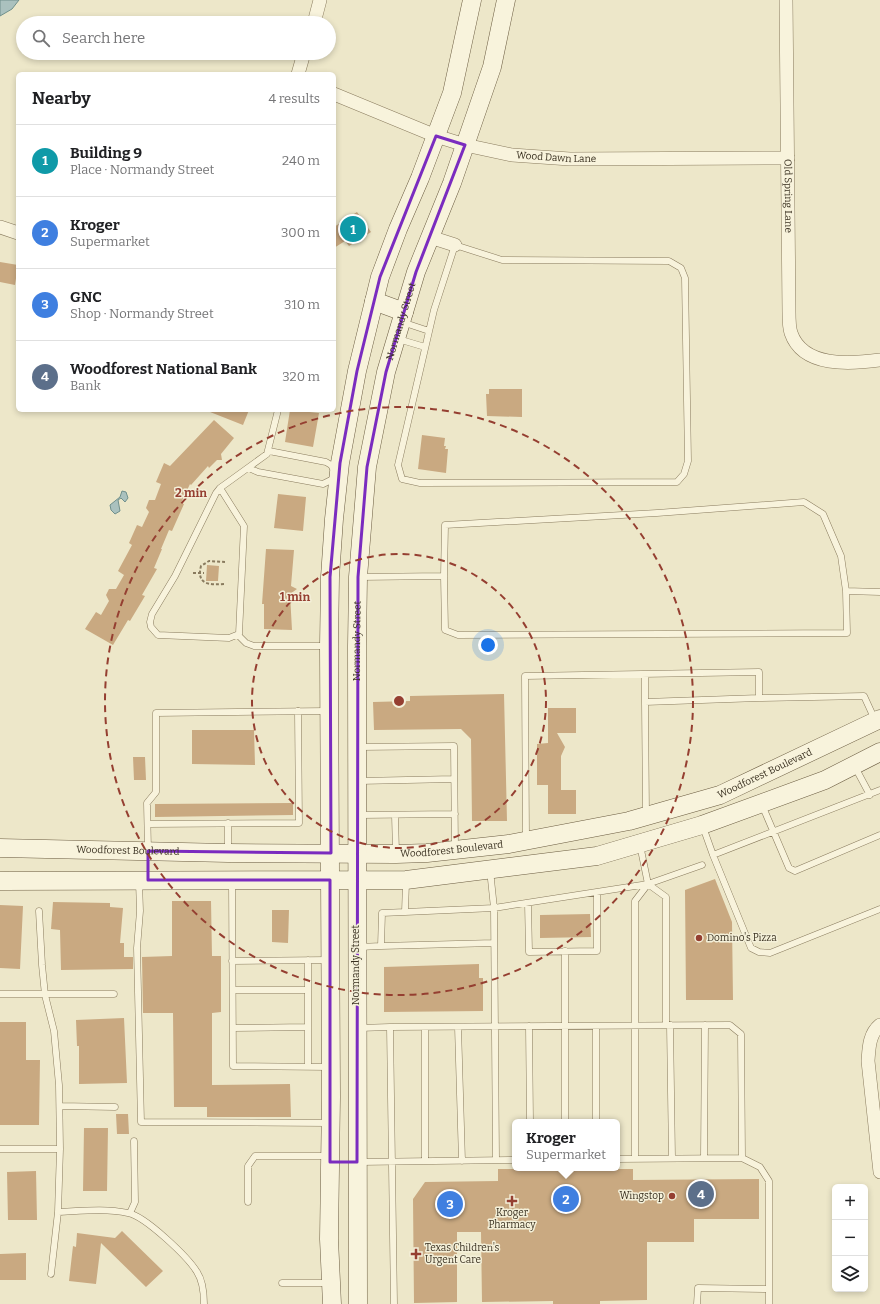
<!DOCTYPE html>
<html lang="en">
<head>
<meta charset="utf-8">
<style>
	:root { --surface:#fff; --page:#f2f2f2; --text:#202124; --muted:#757577; --line:#e0e0e0; --accent:#953f31 }
	body { margin:0; font-family:Bitter,serif; background:var(--page); color:var(--text) }
	.controls { position:absolute; right:12px; bottom:12px; display:grid; overflow:hidden; border-radius:6px; box-shadow:0 2px 6px #0003 }
	.controls button { width:36px; height:36px; display:grid; place-items:center; padding:0; border:0; border-bottom:1px solid var(--line); background:var(--surface); color:var(--text); font:20px sans-serif }
	.you { position:absolute; left:488px; top:645px; width:14px; height:14px; margin:-10px; border:3px solid #fff; border-radius:50%; background:#1a73e8; box-shadow:0 0 0 6px #1a73e833 }
	.badge { display:grid; place-items:center; width:26px; height:26px; border-radius:50%; background:var(--accent); color:#fff; font-size:13px; font-weight:700 }
	.pin { position:absolute; translate:-50% -50%; border:2px solid #fff; box-shadow:0 1px 4px #0006 }
	.popup { position:absolute; left:512px; top:1119px; width:108px; height:52px; box-sizing:border-box; display:grid; place-content:center; border-radius:6px; background:var(--surface); filter:drop-shadow(0 1px 3px #0005); font-size:13px; white-space:nowrap; color:var(--muted) }
	.popup b { font-size:15px; color:var(--text) }
	.popup::after { content:''; position:absolute; left:50%; top:100%; margin-left:-8px; border:8px solid transparent; border-top-color:var(--surface) }
	.list { margin:0; padding:0; list-style:none }
	h2 { display:flex; justify-content:space-between; align-items:center; height:52px; margin:0; padding:0 16px; font-size:17px }
	h2 small { font-size:13px; font-weight:400; color:var(--muted) }
	.list li { display:grid; grid-template-columns:26px 1fr auto; gap:12px; align-items:center; box-sizing:border-box; height:72px; padding:0 16px; border-top:1px solid var(--line) }
	.list b { display:block; font-size:15px; white-space:nowrap }
	.list p { margin:0; font-size:13px; white-space:nowrap; color:var(--muted) }
	.list em { font-size:13px; font-style:normal; color:var(--muted) }
	.icon { flex:none; width:22px; height:22px; fill:none; stroke:currentColor; stroke-width:2; stroke-linecap:round; stroke-linejoin:round }
	.map { position:relative; flex:none; width:880px; height:1304px; overflow:hidden }
	.search { position:absolute; background:var(--surface); box-shadow:0 2px 6px #0003; left:16px; top:16px; width:320px; height:44px; display:flex; align-items:center; gap:10px; box-sizing:border-box; padding:0 14px; border-radius:22px; color:var(--muted); font-size:15px }
	.panel { position:absolute; background:var(--surface); box-shadow:0 2px 6px #0003; left:16px; top:72px; width:320px; height:340px; border-radius:6px }
	.map>svg:first-child { display:block }
</style>
</head>
<body>
<div class="map">
<svg width="880" height="1304" viewBox="0 0 880 1304">
	<rect width="100%" height="100%" fill="#ede7c9"/>
	<path fill="#aac1be" stroke="#70908c" d="M0 0H19L12 9 0 16Z
		M122 491 126 492 128 498 125 502 121 498 118 500 120 511 115 514 111 510 110 505 120 497Z"/>
	<path fill="#c9a981" d="M357 212 371 232 349 246 345 241 334 248V227Z
		M0 262 18 265 15 285 0 282Z
		M489 389H522V417L487 416 486 394H489Z
		M205 410H249L243 425Z
		M290 410 319 413 313 447 285 442Z
		M214 420 234 438 221 454 222 460H217L209 468 208 466 191 485 190 484 181 503 184 504 172 531 169 530 161 549H162L154 568 157 569 142 595 145 596 130 621 128 620 113 645 85 629 96 612 101 615 109 601 106 595 109 589H116L124 575 118 571 132 545 129 543 137 525 142 527 149 512 146 508 149 500H155L161 484 156 482 164 463 170 466Z
		M422 435 445 438 444 446H446L445 449H448L446 473 418 469Z
		M278 494 306 497 303 531 274 528Z
		M266 549 294 550 291 586 297 589 290 594 292 630 264 629V604H262Z
		M207 565 219 566 218 581H206Z
		M504 694 507 821H472L471 739 461 729 374 730 373 702 410 701V696Z
		M548 708H576V733H557L565 747 561 756V790H576V814H548V785H537V744L548 743Z
		M192 730H254L255 765 192 764Z
		M133 757H145L146 780H134Z
		M293 803V815L155 817V804Z
		M715 879 732 922 733 1000H686L685 890Z
		M172 901H211L212 956H221V1012L212 1013V1085L290 1084 291 1117H207V1107H174L173 1013H143L142 957 172 956Z
		M53 902 110 903V907L123 908 120 943H124V957H133V969L61 970 60 930 51 929Z
		M0 905 23 906 20 969 0 968Z
		M272 910H289L288 943 272 942Z
		M590 914 591 937 540 938V915Z
		M479 964V978H483V1011L384 1012V967Z
		M124 1018 127 1083 79 1084V1046H77L76 1020Z
		M0 1022H26V1060H40L39 1125H0Z
		M116 1114H128L129 1134H117Z
		M84 1128H108L107 1191H83Z
		M498 1169H633V1180L759 1179V1219H694V1242H647V1300L600 1301V1304H553V1301L482 1302 481 1232H457V1302L414 1303 413 1199 425 1182 498 1181Z
		M36 1171 37 1220H8L7 1172Z
		M122 1231 163 1271 146 1287 101 1243 96 1284 69 1281 73 1246 76 1247 77 1233 115 1238Z
		M26 1253V1280H0V1254Z"/>
	<g fill="none" stroke-linecap="round" stroke-linejoin="round">
		<defs>
			<path id="service" d="M455 245 502 260 669 261 681 268 685 278 688 461 684 474 677 482 420 483 402 479 398 465 434 310Z
				M402 322 429 331
				M398 339 425 347
				M269 451 326 462 331 465 334 470
				M249 468 258 472 323 484 335 478
				M220 488 244 526 239 634 229 638 158 635 151 627 150 622 152 614 175 576 216 493 220 488 267 454 278 410
				M804 502 823 514 841 556 846 591 847 633 458 635 445 630 444 576 445 525 657 513Z
				M359 577 444 576
				M846 591 880 592
				M238 635 246 643 254 646H328
				M759 698 864 696 875 720
				M645 702 646 815
				M359 747 454 746 455 849
				M855 767 870 795
				M359 781 454 779
				M762 805 789 868 795 871 880 835
				M360 815 455 814
				M395 815 396 853
				M228 823V852
				M148 824 299 823 298 711
				M703 827 713 855 880 790
				M526 839 525 676 759 672V698L645 702V674
				M148 850 147 803 156 792V713L328 711
				M713 855 751 948 759 952 770 953 880 909
				M490 870 494 908 496 1160
				M232 881 233 1066 330 1067
				M139 882 140 911 137 948 141 1122 329 1123
				M406 882 405 912 494 908 648 884 702 865
				M648 884 666 897V1025
				M528 903 529 952 597 951V892
				M39 911 42 965 45 995 54 1031 59 1085 60 1149 58 1212 51 1274
				M405 912 382 913 381 946 494 943
				M359 947 381 946
				M232 961 329 960
				M233 990H308
				M0 994H114
				M670 1025 672 1158
				M529 1026 530 1122
				M425 1027V1161
				M458 1027 462 1161
				M233 1028 308 1027
				M359 1028 390 1027
				M308 1066V960
				M60 1106 115 1107
				M565 1122V951
				M596 1122V1026
				M0 1149H60
				M704 1158 705 1025
				M617 1159 742 1158 760 1167 769 1181V1304
				M635 1159V901L648 884 640 845
				M359 1162 515 1160
				M248 1202V1166L255 1156H329
				M58 1212C81 1211 105 1208 128 1213 145 1216 188 1257 197 1272 203 1281 204 1293 204 1304
				M130 1213 135 1202 134 1141
				M282 1283H330
				M394 1304 390 1027 730 1025 741 1034 742 1158
				M697 1304 698 1288 769 1289"/>
			<g id="minor">
				<path id="s1" d="M786 0 789 312C789 319 789 327 791 333 803 368 851 364 880 360"/>
				<path d="M314 23 320 0"/>
				<path d="M298 74 304 53"/>
				<path id="s2" d="M334 94 436 136 465 145 512 155 570 159 788 158"/>
				<path d="M0 227 18 233"/>
				<path d="M430 237 455 245"/>
				<path d="M880 1025C869 1034 869 1048 868 1061L880 1172"/>
			</g>
			<g id="secondary">
				<path d="M374 301 404 312"/>
				<path id="s3" d="M0 848 228 853 396 854 427 853 509 844 629 821 720 795 880 719"/>
				<path d="M0 881 406 880 597 856 702 825 825 780 880 752"/>
				<path d="M332 1304 329 1239 331 1097 329 646 330 577 334 519 340 463 357 371 380 277 398 229 420 178 452 93 472 0"/>
				<path id="s4" d="M358 1304 357 646 358 577 367 467 386 372 416 272 452 183 492 67 506 0"/>
			</g>
		</defs>
		<use href="#service" stroke="#897b5e" stroke-width="7"/>
		<use href="#minor" stroke="#897b5e" stroke-width="14"/>
		<use href="#secondary" stroke="#6b5c41" stroke-width="19"/>
		<path stroke="#897b5e" stroke-width="2" stroke-dasharray="3 2" stroke-linecap="butt" d="M193 573H204
			M224 584C210 585 196 585 201 566L209 561 225 562"/>
		<use href="#service" stroke="#f8f3dc" stroke-width="6"/>
		<use href="#minor" stroke="#f8f3dc" stroke-width="13"/>
		<use href="#secondary" stroke="#f8f3dc" stroke-width="18"/>
	</g>
	<path fill="none" stroke="#7b2cbf" stroke-width="3" stroke-linejoin="round" d="M436 136 465 145 416 272 386 372 367 467 358 577 357 1162H330V880H148V851L331 853 330 577 340 463 357 371 380 277Z"/>
	<g fill="none" stroke="#953f31" stroke-width="2" stroke-dasharray="7 5">
		<circle cx="399" cy="701" r="147"/>
		<circle cx="399" cy="701" r="294"/>
	</g>
	<g fill="#953f31" stroke="#f4f0d9" stroke-width="1.5">
		<circle cx="699" cy="938" r="4"/>
		<circle cx="672" cy="1196" r="4"/>
		<path d="M510 1195h4v4h4v4h-4v4h-4v-4h-4v-4h4z"/>
		<path d="M414 1248h4v4h4v4h-4v4h-4v-4h-4v-4h4z"/>
	</g>
	<g text-anchor="middle" dominant-baseline="central" stroke-width="3" stroke-linejoin="round" paint-order="stroke">
		<g font-size="10" fill="#3a3121" stroke="#f4f0d9">
			<text stroke="none"><textPath href="#s2" startOffset="233">Wood Dawn Lane</textPath></text>
			<text stroke="none"><textPath href="#s1" startOffset="196">Old Spring Lane</textPath></text>
			<text stroke="none"><textPath href="#s4" startOffset="987">Normandy Street</textPath></text>
			<text stroke="none"><textPath href="#s4" startOffset="663">Normandy Street</textPath></text>
			<text stroke="none"><textPath href="#s3" startOffset="776">Woodforest Boulevard</textPath></text>
			<text stroke="none"><textPath href="#s3" startOffset="452">Woodforest Boulevard</textPath></text>
			<text stroke="none"><textPath href="#s3" startOffset="128">Woodforest Boulevard</textPath></text>
			<text transform="translate(356 965) rotate(-90)">Normandy Street</text>
		</g>
		<g font-size="10" fill="#3a3121" stroke="#f4f0d9" text-anchor="start">
			<text x="707" y="938">Domino's Pizza</text>
			<text x="664" y="1196" text-anchor="end">Wingstop</text>
			<text x="512" y="1213" text-anchor="middle">Kroger<tspan x="512" dy="12">Pharmacy</tspan></text>
			<text x="425" y="1248">Texas Children's<tspan x="425" dy="12">Urgent Care</tspan></text>
		</g>
	</g>
	<circle cx="399" cy="701" r="6" fill="#953f31" stroke="#f4f0d9" stroke-width="2"/>
	<g font-size="12" text-anchor="middle" font-weight="bold" fill="#953f31" stroke="#f4f0d9" stroke-width="3" stroke-linejoin="round" paint-order="stroke">
		<text x="191" y="497">2 min</text>
		<text x="295" y="601">1 min</text>
	</g>
</svg>
<div class="controls">
<button>+</button>
<button>−</button>
<button><svg class="icon" aria-label="layers" viewBox="0 0 24 24"><path d="M12 4l9 5-9 5-9-5zM3 14l9 5 9-5"/></svg></button>
</div>
<div class="you"></div>
<div class="pin badge" style="left:353px;top:229px;background:#0f9aa8">1</div>
<div class="pin badge" style="left:566px;top:1199px;background:#3f7fe0">2</div>
<div class="popup"><b>Kroger</b>Supermarket</div>
<div class="pin badge" style="left:450px;top:1204px;background:#3f7fe0">3</div>
<div class="pin badge" style="left:701px;top:1194px;background:#5c6f8a">4</div>
<div class="search"><svg class="icon" aria-label="search" viewBox="0 0 24 24"><circle cx="10" cy="10" r="6"/><path d="M15 15l6 6"/></svg>Search here</div>
<section class="panel">
<h2>Nearby<small>4 results</small></h2>
<ul class="list">
<li><span class="badge" style="background:#0f9aa8">1</span><div><b>Building 9</b><p>Place · Normandy Street</p></div><em>240 m</em></li>
<li><span class="badge" style="background:#3f7fe0">2</span><div><b>Kroger</b><p>Supermarket</p></div><em>300 m</em></li>
<li><span class="badge" style="background:#3f7fe0">3</span><div><b>GNC</b><p>Shop · Normandy Street</p></div><em>310 m</em></li>
<li><span class="badge" style="background:#5c6f8a">4</span><div><b>Woodforest National Bank</b><p>Bank</p></div><em>320 m</em></li>
</ul>
</section>
</div>
</body>
</html>
